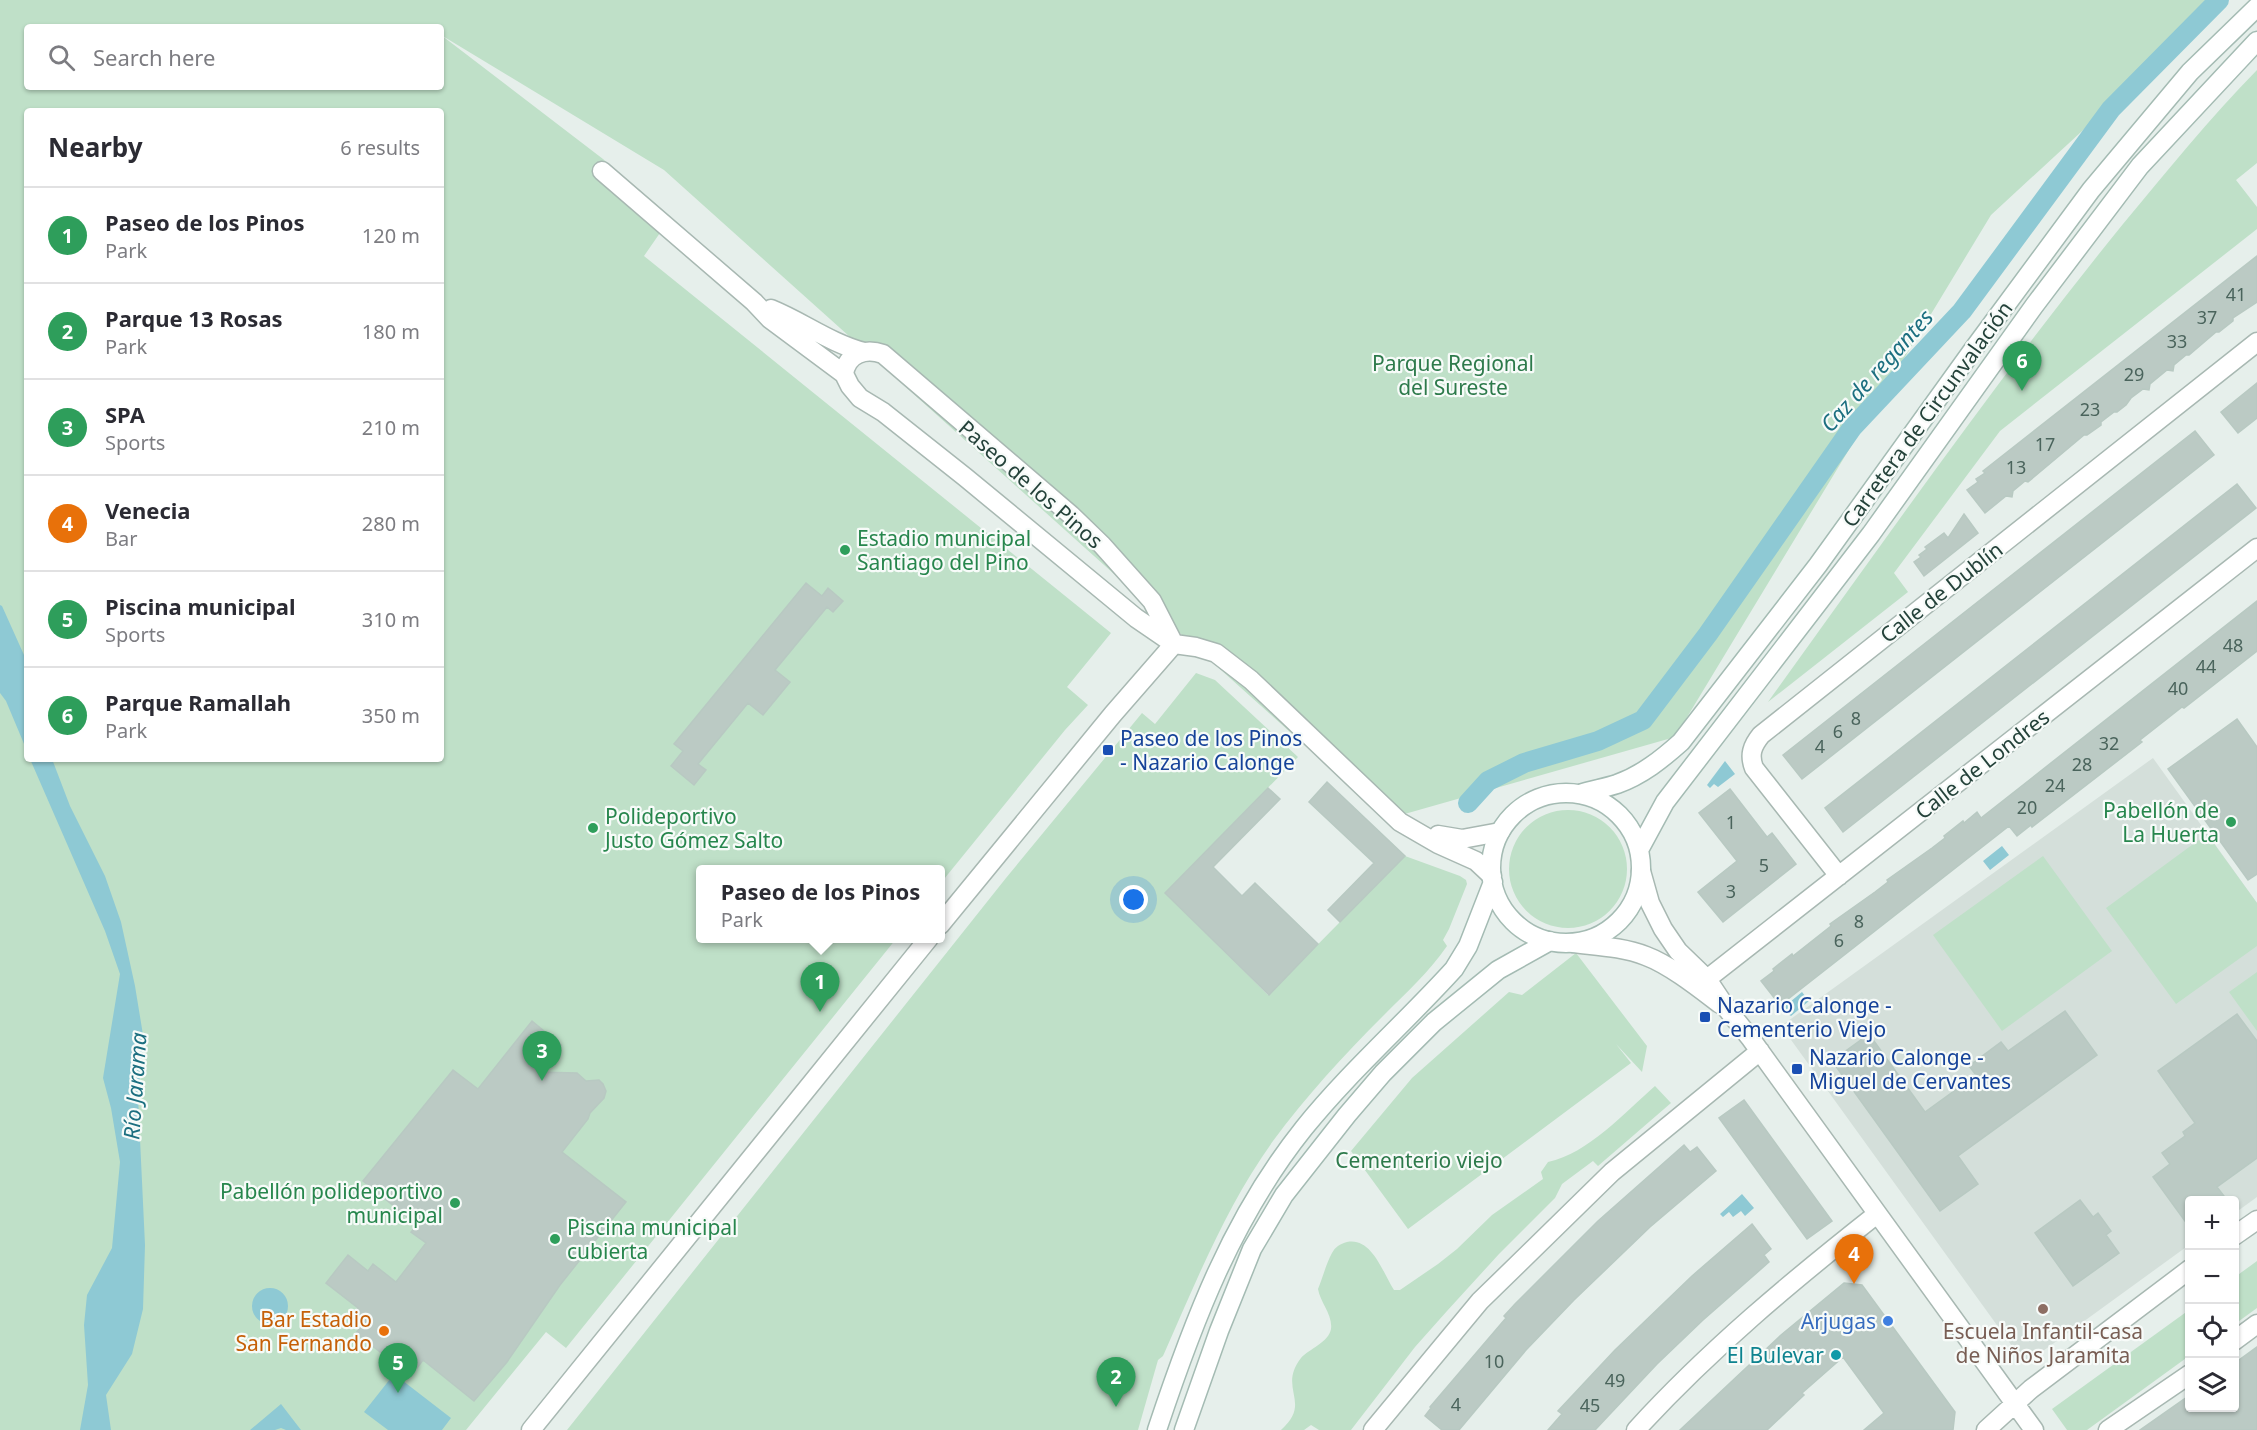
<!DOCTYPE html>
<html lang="en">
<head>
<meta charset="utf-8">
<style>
	:root { --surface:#fff; --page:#f2f2f3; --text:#2b2b33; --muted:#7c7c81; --line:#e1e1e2; --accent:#0f766e }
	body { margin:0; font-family:"Noto Sans",sans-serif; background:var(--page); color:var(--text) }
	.controls { position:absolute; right:18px; bottom:18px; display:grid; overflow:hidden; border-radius:6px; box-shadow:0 2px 4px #0004 }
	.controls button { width:54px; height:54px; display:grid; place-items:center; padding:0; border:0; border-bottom:2px solid var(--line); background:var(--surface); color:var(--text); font:30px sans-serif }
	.you { position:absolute; left:1134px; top:900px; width:21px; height:21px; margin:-15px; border:4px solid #fff; border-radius:50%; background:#1a73e8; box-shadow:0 0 0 9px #1a73e833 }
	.badge { display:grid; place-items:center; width:39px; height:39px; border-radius:50%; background:var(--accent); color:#fff; font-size:20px; font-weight:700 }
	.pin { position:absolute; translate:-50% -50px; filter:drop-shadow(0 2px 3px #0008) }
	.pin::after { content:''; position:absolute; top:32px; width:21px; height:18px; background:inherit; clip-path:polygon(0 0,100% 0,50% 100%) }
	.popup { position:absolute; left:696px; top:865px; width:249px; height:78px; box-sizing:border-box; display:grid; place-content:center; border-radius:6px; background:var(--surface); filter:drop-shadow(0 2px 4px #0005); font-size:20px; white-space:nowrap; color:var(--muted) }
	.popup b { font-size:22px; color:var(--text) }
	.popup::after { content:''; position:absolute; left:50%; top:100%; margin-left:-12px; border:12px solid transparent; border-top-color:var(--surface) }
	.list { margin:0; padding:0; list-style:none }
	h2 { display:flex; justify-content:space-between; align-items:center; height:78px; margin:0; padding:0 24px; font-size:26px }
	h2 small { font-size:20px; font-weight:400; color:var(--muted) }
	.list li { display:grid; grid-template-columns:39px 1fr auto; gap:18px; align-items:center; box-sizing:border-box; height:96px; padding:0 24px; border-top:2px solid var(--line) }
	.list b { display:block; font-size:22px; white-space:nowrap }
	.list p { margin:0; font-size:20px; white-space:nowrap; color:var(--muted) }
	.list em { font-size:20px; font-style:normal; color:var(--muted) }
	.icon { flex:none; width:33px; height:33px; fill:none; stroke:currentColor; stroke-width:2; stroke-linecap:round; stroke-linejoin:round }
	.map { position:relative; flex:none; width:2257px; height:1430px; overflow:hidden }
	.search { position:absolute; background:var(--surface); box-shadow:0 2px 4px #0004; left:24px; top:24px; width:420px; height:66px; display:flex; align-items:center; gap:15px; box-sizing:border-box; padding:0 21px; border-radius:6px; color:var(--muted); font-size:22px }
	.panel { position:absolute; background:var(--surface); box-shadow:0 2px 4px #0004; left:24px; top:108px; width:420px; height:654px; border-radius:6px }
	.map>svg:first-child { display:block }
</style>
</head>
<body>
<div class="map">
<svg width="2257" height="1430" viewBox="0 0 2257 1430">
	<rect width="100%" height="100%" fill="#e6efeb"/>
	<path fill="#d4dfda" d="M2153 758 2257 903V1197L2235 1213 2234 1200H2190L2189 1245 2025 1364 1781 1026Z"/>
	<path fill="#bfe0c8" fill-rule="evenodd" d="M0 0H2224L1991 215 1675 737 1387 819 664 170 441 35V27H27V87H441V35L603 159 671 217 644 256 1111 633 1067 687 1088 705 1065 730 940 884V870H700V938L896 939 566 1348 546 1332 466 1430H0ZM27 111H441V759H27Z
		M2257 70V163L2236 180 2257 207V229L2000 431 1894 573 1908 592 1768 702C1884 541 1998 378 2123 224 2167 171 2209 119 2257 70Z
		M1196 673 1215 680 1298 757 1165 893 1268 995 1405 856 1460 876 1466 880 1467 884 1449 929 1443 940 1447 946C1429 972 1407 992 1385 1014 1346 1053 1306 1096 1273 1141 1226 1206 1195 1284 1163 1356L1158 1360 1138 1430H567L1006 878 1142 713 1155 724Z
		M1509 869a59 59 0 1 1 118 0a59 59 0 1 1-118 0Z
		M2207 834 2257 903V946L2176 1004 2106 908Z
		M2043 856 2112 951 2002 1031 1933 935Z
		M1576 953 1647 1046 1642 1072 1616 1044 1631 1063 1408 1229 1351 1151 1412 1078 1509 992 1522 995Z
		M2257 972V1031L2229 992Z
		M1655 1086 1671 1103 1598 1166 1593 1161 1562 1184 1555 1198 1499 1254 1447 1311 1415 1347 1351 1430H1319L1311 1425 1304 1430H1281C1313 1402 1277 1389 1301 1358 1309 1349 1329 1342 1331 1329 1333 1315 1320 1302 1318 1289 1323 1277 1326 1264 1332 1253 1335 1247 1340 1244 1347 1242 1372 1237 1383 1273 1394 1290H1400L1438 1264 1457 1249 1492 1215 1543 1179 1541 1172 1548 1162C1589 1153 1624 1113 1655 1086Z
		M2257 1261V1308L2235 1324V1277Z
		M2189 1310V1356L2087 1430H2067L2052 1409Z"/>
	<path fill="#8ec9d4" d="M0 605 2 606 24 655 27 668V751L6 701 0 693Z
		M30 759H52L70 806 105 876 121 922 135 986 144 1041 138 1097 145 1245 143 1309 132 1354 106 1395 111 1430H80L88 1385 84 1325 87 1295 112 1248 120 1162 111 1108 103 1078 120 974 105 931Z
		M1725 761 1735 774 1718 787 1714 784 1710 788 1707 785Z
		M2002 846 2009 855 1990 870 1983 861Z
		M1802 992 1809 1001 1791 1016 1785 1012 1784 1007Z
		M1742 1194 1754 1208 1745 1216 1741 1211 1733 1217 1729 1212 1723 1217 1720 1214Z
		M252 1306a18 18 0 1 1 36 0a18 18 0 1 1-36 0Z
		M394 1374 451 1418 442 1430H388L364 1412Z
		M281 1404 301 1430H286L281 1428 275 1430H250Z"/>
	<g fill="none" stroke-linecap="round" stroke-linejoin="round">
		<path stroke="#8ec9d4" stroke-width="20" d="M1468 803 1488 781 1524 763 1598 741 1643 720 1708 634 1852 428 1962 311 2111 109 2219 0"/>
	</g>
	<path fill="#bbcac4" stroke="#b8c9c2" stroke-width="1.5" d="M2257 256V302L2233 318V321L2219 332H2216L2189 355H2186L2174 365 2173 371 2167 370 2150 384 2149 390 2143 389 2131 398 2126 405 2117 412H2114L2101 422V425L2087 435H2084L2028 482 2025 481 2013 491 2012 497 2006 496 1985 513 1967 490 1978 482 1976 479 1985 473 1983 471Z
		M2257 383V418L2238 433 2221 412Z
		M2195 431 2214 455 1802 779 1783 755Z
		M2237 484 2256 508 1843 832 1825 808Z
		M1964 514 1978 533 1924 576 1914 562 1921 557 1919 555 1927 549 1925 547 1944 533 1948 538Z
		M806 583 822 596 828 588 843 601 833 612 827 607 775 670 790 682 763 715 748 703 698 764 706 770 694 785 671 766 683 751 674 744Z
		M2257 601V651L2184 708 2182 707 2140 740 2142 742 2032 827 2031 825 2017 836 2009 826 1783 1003 1779 997 1776 1000 1761 981 1774 971 1773 969 1779 964 1792 954 1793 956 1831 926 1830 924 1875 892 1888 882 1887 880 1932 848 1945 838 1944 836 1963 821 1964 823 1977 812 1981 818Z
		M2237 719 2257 747V874L2248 880 2168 769Z
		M1327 782 1405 856 1340 922 1328 910 1374 863 1309 802Z
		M1268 788 1280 799 1213 867 1242 896 1255 883 1318 944 1269 995 1165 893Z
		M1730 789 1767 837 1772 833 1796 864 1723 922 1698 892 1737 861 1699 813Z
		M2065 1011 2097 1055 1958 1156 1978 1184 1940 1211 1832 1061 1869 1034 1925 1112 1976 1075 1969 1066 2001 1042 2008 1051Z
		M2237 1014 2257 1041V1158L2217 1187 2227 1200H2190V1228L2153 1177 2170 1164 2162 1153 2185 1136 2183 1132 2195 1123 2158 1071Z
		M532 1021 561 1045 538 1072 577 1073 586 1081 599 1080 603 1084 606 1091 604 1098 590 1113 588 1119 562 1152 626 1202 560 1285 507 1362 474 1401 423 1360 417 1368 404 1358 398 1366 356 1333 363 1324 352 1316 358 1308 326 1283 348 1255 368 1271 373 1264 396 1282 426 1243 411 1232 417 1225 363 1181 453 1070 478 1089Z
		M1744 1100 1832 1221 1807 1239 1719 1118Z
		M1684 1145 1690 1152 1697 1147 1716 1171 1650 1227 1574 1300 1526 1350 1459 1430H1442L1425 1416 1431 1408 1430 1407 1506 1318 1504 1316 1515 1304 1598 1221Z
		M2080 1200 2093 1217 2098 1213 2111 1231 2106 1235 2119 1253 2073 1286 2035 1233Z
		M1752 1224 1771 1249 1764 1255 1769 1262 1703 1320 1657 1364 1595 1430H1548L1562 1414 1558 1411 1615 1350 1692 1276Z
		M1844 1283 1862 1285 1955 1412 1953 1430H1864L1884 1413 1843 1357 1802 1393 1804 1395 1767 1430H1680L1781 1335Z
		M2257 1347V1430H2140L2190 1395V1407H2235V1363Z"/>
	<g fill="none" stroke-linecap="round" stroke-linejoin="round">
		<defs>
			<path id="minor" d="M602 171 754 302 770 319 844 374 850 386 860 398 883 412 965 477 1136 618 1174 644 1196 647 1216 653 1251 680 1400 822 1438 844 1476 861 1492 876
				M771 309C803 322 830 343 864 352
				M844 374C847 353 866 348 883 354L1071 515 1102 545 1152 601 1172 640
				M1438 835 1462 839 1500 832
				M1641 871 1650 903 1663 929 1678 951 1707 979 1727 1009 1751 1039 2034 1430
				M1839 876 1754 768C1749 755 1752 746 1761 735L2257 342
				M940 925 1113 714 1174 644
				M1573 943C1597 946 1623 947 1646 956 1670 965 1699 988 1720 1004
				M1707 979 2257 548
				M2234 1236 2257 1220
				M2234 1341 2257 1324
				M531 1430 929 938
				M1373 1430 1480 1301 1518 1264 1612 1172 1760 1051
				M1636 1430C1709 1350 1792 1281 1877 1214
				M1986 1430 2031 1389 2190 1269
				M2108 1430 2190 1374"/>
			<path id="secondary" d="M1491 868a75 75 0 1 1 150 0a75 75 0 1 1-150 0Z
				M1580 794C1592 790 1605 788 1617 784 1642 775 1662 759 1681 742L1818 565 1975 347 2091 190 2190 72 2257 7
				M1639 850 1665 802 1871 534 2034 306 2140 166 2257 41
				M1157 1430C1193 1322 1232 1218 1304 1128 1350 1071 1405 1023 1454 969L1468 946 1493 882
				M1184 1430 1219 1331 1252 1249 1284 1195 1347 1115 1383 1073 1434 1022 1498 970 1550 941"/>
		</defs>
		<use href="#minor" stroke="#a8b8b2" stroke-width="21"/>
		<use href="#secondary" stroke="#a4bbb3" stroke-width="21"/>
		<use href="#minor" stroke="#fff" stroke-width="18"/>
		<use href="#secondary" stroke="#fff" stroke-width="18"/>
	</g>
	<g fill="#2e9e5b" stroke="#f7fbf9" stroke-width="2">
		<circle cx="845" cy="550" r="6"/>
		<circle cx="2231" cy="822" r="6"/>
		<circle cx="593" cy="828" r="6"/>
		<circle cx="455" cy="1203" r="6"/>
		<circle cx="555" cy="1239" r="6"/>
	</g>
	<g fill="#1a4fb4" stroke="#f7fbf9" stroke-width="2">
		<rect x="1102" y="744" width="12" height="12" rx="3"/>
		<rect x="1699" y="1011" width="12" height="12" rx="3"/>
		<rect x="1791" y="1063" width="12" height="12" rx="3"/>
	</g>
	<circle fill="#8d6e63" stroke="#f7fbf9" stroke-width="2" cx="2043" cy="1309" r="6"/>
	<circle fill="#3f7fe0" stroke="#f7fbf9" stroke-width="2" cx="1888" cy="1321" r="6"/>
	<circle fill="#e8710a" stroke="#f7fbf9" stroke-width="2" cx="384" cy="1331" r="6"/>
	<circle fill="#0f9aa8" stroke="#f7fbf9" stroke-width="2" cx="1836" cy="1355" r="6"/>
	<g text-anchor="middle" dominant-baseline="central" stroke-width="4.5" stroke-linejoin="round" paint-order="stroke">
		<g font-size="18" fill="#4a645c">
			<text x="2236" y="294">41</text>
			<text x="2207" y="317">37</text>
			<text x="2177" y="341">33</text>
			<text x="2134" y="374">29</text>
			<text x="2090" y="409">23</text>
			<text x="2045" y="444">17</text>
			<text x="2016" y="467">13</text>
			<text x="2233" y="645">48</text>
			<text x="2206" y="666">44</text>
			<text x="2178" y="688">40</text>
			<text x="1856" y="718">8</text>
			<text x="1838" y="731">6</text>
			<text x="2109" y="743">32</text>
			<text x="1820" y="746">4</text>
			<text x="2082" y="764">28</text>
			<text x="2055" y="785">24</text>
			<text x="2027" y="807">20</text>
			<text x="1731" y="822">1</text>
			<text x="1764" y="865">5</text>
			<text x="1731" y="891">3</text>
			<text x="1859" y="921">8</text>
			<text x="1839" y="940">6</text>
			<text x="1494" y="1361">10</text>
			<text x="1615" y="1380">49</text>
			<text x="1456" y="1404">4</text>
			<text x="1590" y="1405">45</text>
		</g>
		<g font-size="21" fill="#2d7a4b" stroke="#f7fbf9">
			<text x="1453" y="363">Parque Regional<tspan x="1453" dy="24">del Sureste</tspan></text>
			<text x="1419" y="1160">Cementerio viejo</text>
		</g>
		<g font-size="21" fill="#24423a" stroke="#f7fbf9">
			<text transform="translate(1927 414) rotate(-54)">Carretera de Circunvalación</text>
			<text transform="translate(1031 484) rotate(41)">Paseo de los Pinos</text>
			<text transform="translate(1941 592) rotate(-38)">Calle de Dublín</text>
			<text transform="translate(1982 764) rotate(-38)">Calle de Londres</text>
		</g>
		<g font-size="21" fill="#27864d" stroke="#f7fbf9" text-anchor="start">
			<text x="857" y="538">Estadio municipal<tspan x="857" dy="24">Santiago del Pino</tspan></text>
			<text x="2219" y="810" text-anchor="end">Pabellón de<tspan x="2219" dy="24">La Huerta</tspan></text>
			<text x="605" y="816">Polideportivo<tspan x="605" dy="24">Justo Gómez Salto</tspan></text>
			<text x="443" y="1191" text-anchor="end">Pabellón polideportivo<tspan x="443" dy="24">municipal</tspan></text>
			<text x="567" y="1227">Piscina municipal<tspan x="567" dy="24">cubierta</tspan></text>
		</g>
		<g font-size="21" fill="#164399" stroke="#f7fbf9" text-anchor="start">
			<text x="1120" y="738">Paseo de los Pinos<tspan x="1120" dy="24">- Nazario Calonge</tspan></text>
			<text x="1717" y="1005">Nazario Calonge -<tspan x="1717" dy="24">Cementerio Viejo</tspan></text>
			<text x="1809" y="1057">Nazario Calonge -<tspan x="1809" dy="24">Miguel de Cervantes</tspan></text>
		</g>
		<g font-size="21" fill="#c56008" stroke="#f7fbf9" text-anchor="end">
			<text x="372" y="1319">Bar Estadio<tspan x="372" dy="24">San Fernando</tspan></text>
		</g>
		<g font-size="21" fill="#366cbe" stroke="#f7fbf9" text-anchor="end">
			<text x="1876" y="1321">Arjugas</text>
		</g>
		<g font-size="21" fill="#785e54" stroke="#f7fbf9">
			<text x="2043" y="1331">Escuela Infantil-casa<tspan x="2043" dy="24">de Niños Jaramita</tspan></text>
		</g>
		<g font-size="21" fill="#0d838f" stroke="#f7fbf9" text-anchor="end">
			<text x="1824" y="1355">El Bulevar</text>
		</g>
		<g font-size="22" font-style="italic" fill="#1c6f80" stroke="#f7fbf9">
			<text transform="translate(1876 370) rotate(-48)">Caz de regantes</text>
			<text transform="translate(134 1086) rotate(-86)">Río Jarama</text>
		</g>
	</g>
</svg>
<div class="controls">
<button>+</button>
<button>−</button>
<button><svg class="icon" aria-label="locate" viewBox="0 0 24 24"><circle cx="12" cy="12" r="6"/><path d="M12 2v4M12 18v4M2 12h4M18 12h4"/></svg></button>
<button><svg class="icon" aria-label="layers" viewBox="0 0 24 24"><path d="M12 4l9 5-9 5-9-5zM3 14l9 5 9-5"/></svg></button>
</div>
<div class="you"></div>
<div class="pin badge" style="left:820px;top:1012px;background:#2e9e5b">1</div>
<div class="popup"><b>Paseo de los Pinos</b>Park</div>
<div class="pin badge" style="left:1116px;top:1407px;background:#2e9e5b">2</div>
<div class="pin badge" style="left:542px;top:1081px;background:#2e9e5b">3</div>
<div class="pin badge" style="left:1854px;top:1284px;background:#e8710a">4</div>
<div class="pin badge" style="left:398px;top:1393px;background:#2e9e5b">5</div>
<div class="pin badge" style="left:2022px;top:391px;background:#2e9e5b">6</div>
<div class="search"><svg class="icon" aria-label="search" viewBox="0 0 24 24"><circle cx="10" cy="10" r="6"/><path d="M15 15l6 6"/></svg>Search here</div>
<section class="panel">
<h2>Nearby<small>6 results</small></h2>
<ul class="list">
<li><span class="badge" style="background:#2e9e5b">1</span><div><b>Paseo de los Pinos</b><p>Park</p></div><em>120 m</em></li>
<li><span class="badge" style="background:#2e9e5b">2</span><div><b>Parque 13 Rosas</b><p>Park</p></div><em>180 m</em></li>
<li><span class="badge" style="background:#2e9e5b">3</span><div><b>SPA</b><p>Sports</p></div><em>210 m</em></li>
<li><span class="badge" style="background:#e8710a">4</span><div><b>Venecia</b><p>Bar</p></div><em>280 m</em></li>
<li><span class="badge" style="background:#2e9e5b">5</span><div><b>Piscina municipal</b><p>Sports</p></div><em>310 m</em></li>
<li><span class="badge" style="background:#2e9e5b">6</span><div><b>Parque Ramallah</b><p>Park</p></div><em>350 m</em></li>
</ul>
</section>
</div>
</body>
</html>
